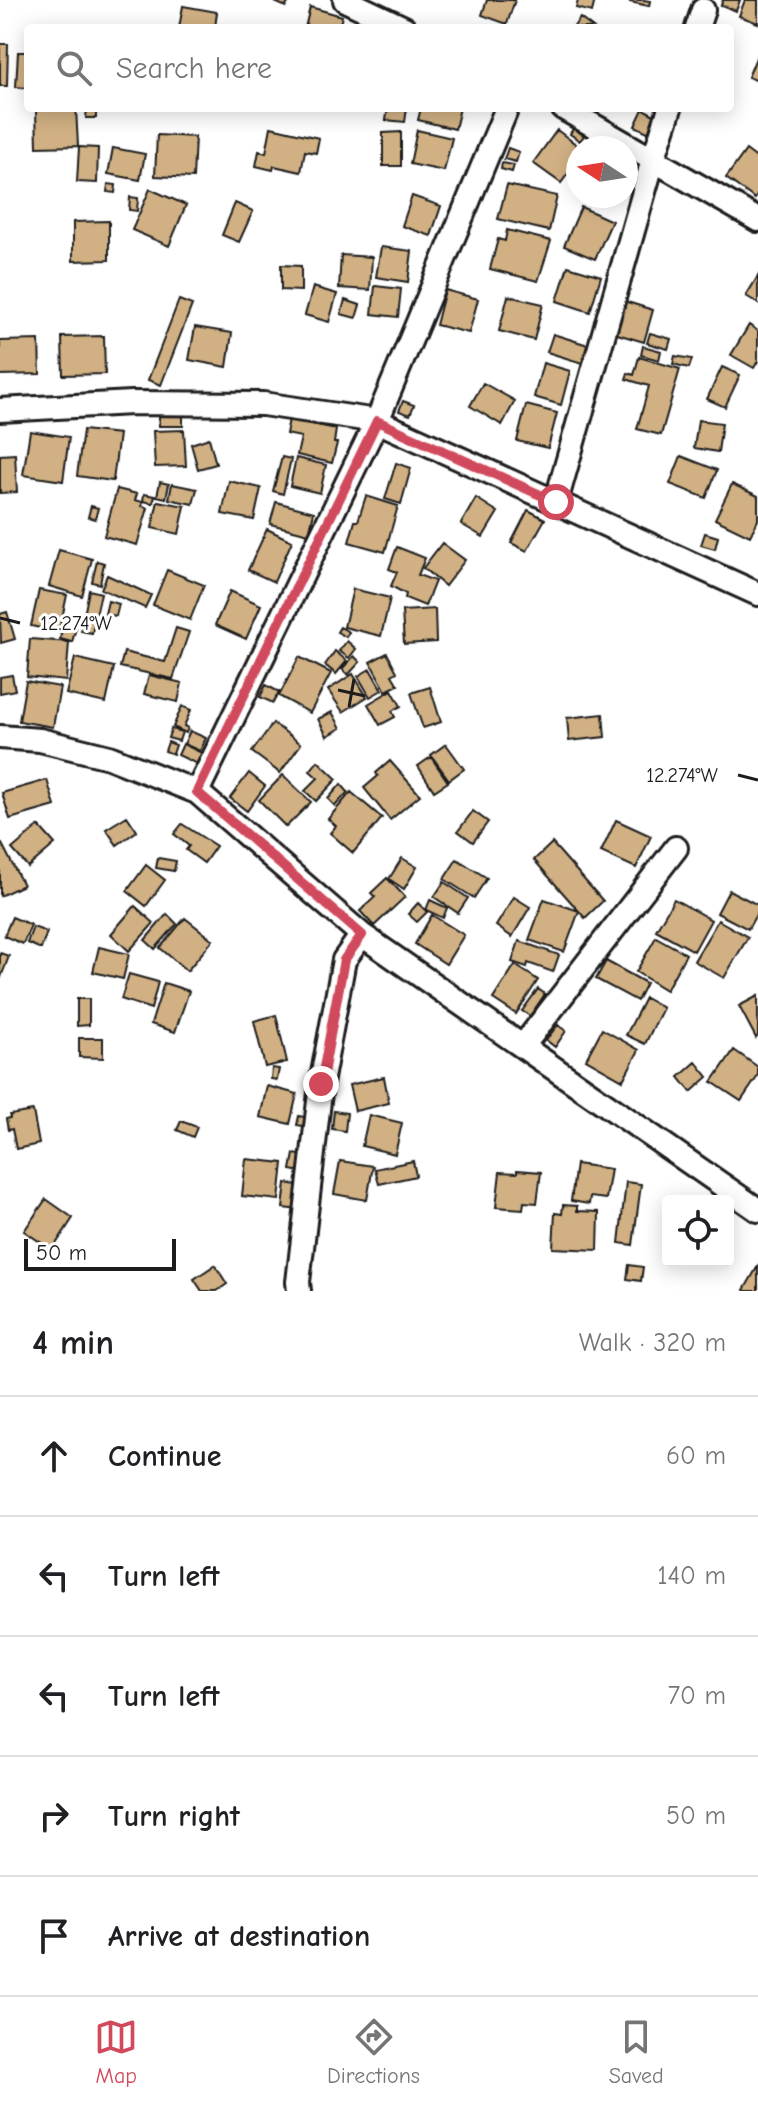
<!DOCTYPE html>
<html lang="en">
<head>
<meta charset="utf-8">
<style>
	:root { --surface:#fff; --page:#f6f6f6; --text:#202124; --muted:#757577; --line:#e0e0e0; --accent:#d1495b }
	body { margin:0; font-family:"Comic Neue",sans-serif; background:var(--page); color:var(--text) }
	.controls { position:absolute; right:24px; bottom:24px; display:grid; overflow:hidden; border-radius:8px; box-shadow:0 4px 20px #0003 }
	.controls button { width:72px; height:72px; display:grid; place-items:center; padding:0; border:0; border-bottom:2px solid var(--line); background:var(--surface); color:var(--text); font:40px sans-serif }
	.compass { position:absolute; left:566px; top:136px; width:72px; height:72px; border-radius:50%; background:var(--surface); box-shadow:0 4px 20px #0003; rotate:282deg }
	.scale { position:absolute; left:24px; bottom:20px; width:152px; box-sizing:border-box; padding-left:8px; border:4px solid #1c1c1c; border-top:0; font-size:22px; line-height:28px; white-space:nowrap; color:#1c1c1c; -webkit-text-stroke:6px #fff; paint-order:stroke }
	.stop { position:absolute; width:24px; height:24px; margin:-18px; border:6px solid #d1495b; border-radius:50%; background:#fff }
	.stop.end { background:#d1495b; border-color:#fff; box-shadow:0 2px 8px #0008 }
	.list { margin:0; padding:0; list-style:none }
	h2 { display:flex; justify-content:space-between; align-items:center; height:104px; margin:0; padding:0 32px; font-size:34px }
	h2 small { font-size:26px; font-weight:400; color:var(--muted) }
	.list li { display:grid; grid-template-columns:52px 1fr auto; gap:24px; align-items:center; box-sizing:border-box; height:120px; padding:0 32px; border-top:2px solid var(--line) }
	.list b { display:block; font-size:30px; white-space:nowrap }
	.list em { font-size:26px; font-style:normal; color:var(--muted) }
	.icon { flex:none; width:44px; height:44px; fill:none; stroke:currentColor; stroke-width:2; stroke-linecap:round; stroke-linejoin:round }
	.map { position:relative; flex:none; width:758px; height:1291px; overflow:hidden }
	.search { position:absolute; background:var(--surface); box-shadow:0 4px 20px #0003; left:24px; right:24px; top:24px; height:88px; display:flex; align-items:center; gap:20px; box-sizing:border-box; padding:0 28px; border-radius:8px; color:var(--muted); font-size:30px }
	.sheet { height:704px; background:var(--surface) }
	nav { display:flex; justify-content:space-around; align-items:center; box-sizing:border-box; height:112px; border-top:2px solid var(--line); background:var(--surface); font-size:22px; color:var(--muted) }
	nav a { display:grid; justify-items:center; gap:4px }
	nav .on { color:var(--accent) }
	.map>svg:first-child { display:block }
</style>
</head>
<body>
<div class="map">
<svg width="758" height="1291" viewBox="0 0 758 1291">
	<rect width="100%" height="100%" fill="#fff"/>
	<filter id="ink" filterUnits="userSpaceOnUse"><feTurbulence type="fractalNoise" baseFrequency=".0125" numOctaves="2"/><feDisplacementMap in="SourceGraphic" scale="16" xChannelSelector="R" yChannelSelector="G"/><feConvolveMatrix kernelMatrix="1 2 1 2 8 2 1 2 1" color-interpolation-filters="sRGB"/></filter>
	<g filter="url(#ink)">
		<path fill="#d1b184" stroke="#1c1c1c" stroke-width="2" d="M275 0H292L289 1 286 7 275 2Z
			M487 0H515L507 24 482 15Z
			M578 0H595L592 12 576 8Z
			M631 0H644L650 1 649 6 630 2Z
			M723 0H740L736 11 721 5Z
			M745 0H758V23L739 16Z
			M183 6 217 12 215 28H179Z
			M310 7 342 16 339 28H305Z
			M580 18 593 28H573Z
			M0 44H8L7 86H0Z
			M18 52H28L27 88 16 87Z
			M758 53V81L748 77Z
			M76 108 78 146 37 147 36 110Z
			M87 108H96V118H86Z
			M388 108H407L405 122 386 120Z
			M421 108H460L455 129 418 120Z
			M643 109 664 120 656 136 635 126Z
			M271 127 319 138 316 153 305 151 301 172 274 166 273 170 256 166 259 151 266 153Z
			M574 127 585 134 580 141 570 134Z
			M417 130 452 138 444 171 410 164Z
			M557 130 581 148H578V160L561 183 533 163Z
			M401 132V166H383V133Z
			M157 135 195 137 193 178 155 176Z
			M79 147 98 148 97 183 77 182Z
			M113 148 145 154 140 180 108 174Z
			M508 148 519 152 516 162 504 159Z
			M746 150 758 159V194L755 199 726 178Z
			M502 163 514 165 512 172 501 169Z
			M630 163 640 168 634 178 626 173Z
			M108 184 116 185 115 193 107 192Z
			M507 185 557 196 549 231 498 219Z
			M150 189 186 205 169 246 132 230Z
			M412 196 441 206 431 236 402 226Z
			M130 197 138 198 137 211 129 210Z
			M235 203 253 211 239 242 222 235Z
			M581 207 612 221 595 259 564 246Z
			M109 221V260L73 261V222Z
			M507 230 551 241 538 281 490 269 498 239 505 241Z
			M381 247 412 251 408 282 376 277Z
			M341 255 372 257 370 290 339 288Z
			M281 265 301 266V291L281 290Z
			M568 266 601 276 590 312 557 301Z
			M758 276V303L746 296Z
			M375 286 401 289 398 317 372 314Z
			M313 287 337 294 329 322 305 315Z
			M445 290 478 299 469 333 436 325Z
			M508 296 543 304 534 340 499 331Z
			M179 300 192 305 161 385 148 380Z
			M345 300 360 305 356 318 341 314Z
			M624 301 653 310 644 342 614 333Z
			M749 325 758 331V361L754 368 731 355Z
			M195 327 232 333 227 367 189 360Z
			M650 333 671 339 668 349 647 343Z
			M553 334 588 345 582 363 547 352Z
			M104 336 105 374 63 375 62 337Z
			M39 340 40 374 0 375V341Z
			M643 346 661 351 659 360 641 355Z
			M675 356 692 359 689 368 673 364Z
			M639 357 680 369 661 435 637 429 649 386 626 379 628 373 634 375Z
			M543 363 570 371 561 405 534 397Z
			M722 367 740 375 725 407 707 399Z
			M483 383 515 401 502 425 470 406Z
			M403 401 414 405 410 415 399 411Z
			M526 405 557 413 548 448 517 441Z
			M159 413H183V426H159Z
			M289 419 336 429 334 443H337L332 463 297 455 301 437 286 434Z
			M698 420 722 423 718 452 694 448Z
			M83 430 119 434 113 481 77 476Z
			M184 430 186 466 155 467 153 431Z
			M30 431 69 437 63 481 23 475Z
			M209 438 216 464 198 469 191 444Z
			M15 454 17 492 0 493V455Z
			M681 456 717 470 706 498 670 484Z
			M282 457 291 459 283 494 273 491Z
			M296 458 326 465 320 493 290 486Z
			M396 463 411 468 401 504 385 499Z
			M229 481 261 488 254 520 222 514Z
			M160 482 169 484 166 498 157 496Z
			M172 484 197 489 193 504 169 499Z
			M732 484 758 496V520L750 536 715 519Z
			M117 489 137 494 135 500 143 502 142 506 148 508 137 545 104 536Z
			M144 494 155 496 153 503 143 501Z
			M366 496 398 506 385 552 349 542 355 521H358Z
			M476 498 498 512 483 537 461 524Z
			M158 501 185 506 179 534 152 528Z
			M276 502 314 512 309 534 270 524Z
			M91 506 98 508 95 519 88 517Z
			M528 510 545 519 527 551 511 543Z
			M267 529 292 541 274 582 248 570Z
			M705 533 718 537 715 549 701 545Z
			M442 543 465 560 445 586 423 568Z
			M397 547 425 558 418 575 435 581 425 606 405 598 406 594 391 586 397 572 389 569Z
			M59 550 92 559 82 596 49 586Z
			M97 561 104 563 100 584 92 582Z
			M167 570 204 585 190 620 153 605Z
			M107 575 151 595 145 608 101 589Z
			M353 589 390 598 381 636 344 627Z
			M39 590 67 595 59 632 31 626Z
			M89 590 101 593 92 633 81 631Z
			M230 591 261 605 246 639 215 625Z
			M108 601 119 604 116 616 105 614Z
			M435 609 436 642 404 644 402 611Z
			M7 612 15 639 1 643 0 614Z
			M63 625 76 628 72 642 60 639Z
			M340 627 349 632 346 637 337 632Z
			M176 628 189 632 173 679 120 667 124 652 165 662Z
			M30 639 69 642 66 681 27 677Z
			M347 641 356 649 349 658 339 651Z
			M335 651 347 661 336 674 325 665Z
			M387 653 397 672 392 675 398 685 386 691 370 662Z
			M354 656 360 662 348 675 342 669Z
			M299 657 331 673 310 713 279 696Z
			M75 658 114 667 106 703 66 694Z
			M370 669 382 690 370 697 358 676Z
			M353 674 367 697 343 712 328 690Z
			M12 675 15 690 0 693V677Z
			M149 675 182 683 178 702 144 694Z
			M26 681 60 687 53 727 19 721Z
			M266 685 279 692 273 703 260 697Z
			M430 687 441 722 423 728 411 693Z
			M392 690 401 706 392 711 395 717 380 725 368 704Z
			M182 706 191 710 184 726 188 728 186 733 173 727Z
			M332 712 341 728 327 736 318 719Z
			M603 714 605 737 569 741 567 718Z
			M273 723 301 744 280 773 252 752Z
			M171 729 182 732 179 741 168 738Z
			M190 731 206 738 200 751 184 744Z
			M168 742 176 745 173 754 165 751Z
			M183 744 204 754 199 765 178 755Z
			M446 744 464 769 449 780 431 755Z
			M431 757 448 782 434 791 418 766Z
			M318 761 337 779 316 801 305 791 318 778 310 771Z
			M390 761 420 795 390 820 364 788 378 776 376 773Z
			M249 773 265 786 247 811 230 798Z
			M283 775 311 802 286 827 259 800Z
			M47 780 55 806 10 819 2 793Z
			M341 784 348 792 335 806 328 799Z
			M351 792 382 818 353 853 330 833 336 826 328 819Z
			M473 811 488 822 473 842 458 831Z
			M127 816 137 831 117 845 106 829Z
			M616 820 651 836 636 868 601 852Z
			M182 824 216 846 204 863 186 850 189 846 174 834Z
			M39 826 55 844 28 867 12 849Z
			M552 843 603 901 585 918 534 860Z
			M2 844 23 885 0 896V845Z
			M158 858 176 861 174 871 156 868Z
			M402 858 417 867 404 889 389 879Z
			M457 859 487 878 474 898 444 879Z
			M146 865 165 880 146 906 127 891Z
			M387 878 405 897 374 926 360 911 375 897 371 893Z
			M444 882 468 898 458 913 434 897Z
			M729 890 758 905V911L748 929 717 913Z
			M514 897 530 907 512 937 496 926Z
			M544 899 579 911 564 952 529 940Z
			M674 899 711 920 694 951 656 930Z
			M430 900 447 908 443 918 426 910Z
			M418 903 427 912 417 922 408 914Z
			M135 906 154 923 129 951 111 934Z
			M167 914 177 924 155 949 145 940Z
			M432 915 464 935 446 964 415 944Z
			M12 917 31 925 23 944 4 936Z
			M185 918 213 940 187 971 160 948Z
			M718 920 748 937 724 978 694 961Z
			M33 927 47 932 41 949 27 943Z
			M656 937 686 954 666 990 636 972Z
			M519 941 559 955 553 972 528 963 527 967 512 962Z
			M99 947 129 954 123 979 93 972Z
			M0 953 9 956 0 980Z
			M606 961 646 983 637 1001 596 979Z
			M515 965 538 980 516 1014 493 999Z
			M129 974 158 982 151 1009 121 999Z
			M164 983 189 991 175 1032 151 1024Z
			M538 989 545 994 530 1016 522 1011Z
			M758 996V1036L756 1038 739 1006Z
			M645 998 663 1008 645 1044 626 1035Z
			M77 999H89V1025L77 1026Z
			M276 1015 287 1062 265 1067 254 1021Z
			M558 1025 566 1031 555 1047 546 1040Z
			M602 1029 639 1050 623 1080 586 1059Z
			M79 1038H103V1058L79 1057Z
			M734 1050 758 1067V1076L741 1101 712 1082Z
			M696 1062 708 1077 691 1092 679 1077Z
			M272 1068 279 1069 277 1080 271 1079Z
			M384 1077 389 1103 355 1111 349 1085Z
			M267 1086 297 1094 290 1124 260 1117Z
			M33 1111 39 1144 16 1149 12 1129 8 1130 6 1119 10 1118V1115Z
			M334 1111 347 1113 345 1131 332 1129Z
			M369 1115 402 1123 395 1154 362 1146Z
			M299 1116 310 1118 309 1127 297 1125Z
			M181 1121 197 1127 193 1137 177 1130Z
			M294 1154 306 1156 302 1172 291 1170Z
			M246 1159 283 1163 279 1200 242 1196Z
			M340 1161 373 1166 367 1200 334 1194Z
			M413 1161 416 1176 379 1184 375 1169Z
			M576 1164 611 1169 606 1199 590 1197 589 1204 571 1201Z
			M517 1170 541 1172 537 1203 524 1202 523 1209 496 1207 500 1172 517 1173Z
			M626 1182 641 1184 633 1245 619 1243Z
			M286 1183 303 1186 300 1210 283 1208Z
			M46 1199 73 1218 52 1250 24 1231Z
			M563 1205 577 1206V1211L599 1212 598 1250 553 1248 555 1213 562 1214Z
			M215 1265 227 1284 217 1291H202L194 1279Z
			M629 1265 643 1267 641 1281 627 1279Z
			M758 1266V1291H746L744 1290Z"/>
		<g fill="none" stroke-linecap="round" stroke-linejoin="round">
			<defs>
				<path id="minor" d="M345 0 404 28
					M697 28 703 10
					M563 108 758 220
					M0 410 132 403 263 404 377 421 758 594
					M556 502 653 160 670 108
					M0 737 40 740 109 757 197 792 362 935 758 1210
					M197 792 377 421 507 108
					M523 1046 676 848
					M299 1291 298 1282 321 1084 344 960 362 935"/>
			</defs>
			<use href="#minor" stroke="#1c1c1c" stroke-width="28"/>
			<use href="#minor" stroke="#fff" stroke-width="22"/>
		</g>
	</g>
	<g fill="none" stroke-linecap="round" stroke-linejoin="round" filter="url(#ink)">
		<path stroke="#d1495b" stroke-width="10" d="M321 1084 344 960 362 935 197 792 377 421 556 502"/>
	</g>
	<path fill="none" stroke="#1c1c1c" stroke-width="3" d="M0 618 20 623M338 690 365 696M349 707 354 679M738 775 758 780"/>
	<g font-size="20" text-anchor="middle" fill="#1c1c1c" stroke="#fff" stroke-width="6" stroke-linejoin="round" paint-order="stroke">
		<text x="76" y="630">12.274°W</text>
		<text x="682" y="782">12.274°W</text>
	</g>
</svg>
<div class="controls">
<button><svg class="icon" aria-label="locate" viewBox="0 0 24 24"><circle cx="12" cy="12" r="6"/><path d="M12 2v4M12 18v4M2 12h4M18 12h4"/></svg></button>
</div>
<svg class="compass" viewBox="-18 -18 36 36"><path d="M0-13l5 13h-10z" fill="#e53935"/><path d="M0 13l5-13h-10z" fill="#757577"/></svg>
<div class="scale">50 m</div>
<div class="stop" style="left:556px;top:502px"></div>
<div class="stop end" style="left:321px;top:1084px"></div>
<div class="search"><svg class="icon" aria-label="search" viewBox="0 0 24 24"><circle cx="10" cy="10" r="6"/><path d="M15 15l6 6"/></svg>Search here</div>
</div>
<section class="sheet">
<h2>4 min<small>Walk · 320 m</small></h2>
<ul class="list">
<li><svg class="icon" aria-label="ahead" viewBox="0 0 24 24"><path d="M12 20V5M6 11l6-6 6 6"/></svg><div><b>Continue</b></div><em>60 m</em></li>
<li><svg class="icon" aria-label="left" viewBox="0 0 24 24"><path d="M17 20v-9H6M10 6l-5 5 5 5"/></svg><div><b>Turn left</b></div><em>140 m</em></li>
<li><svg class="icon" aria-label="left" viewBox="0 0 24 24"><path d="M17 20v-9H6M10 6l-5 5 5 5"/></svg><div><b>Turn left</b></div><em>70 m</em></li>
<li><svg class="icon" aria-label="right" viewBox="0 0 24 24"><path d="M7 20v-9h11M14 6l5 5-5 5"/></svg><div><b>Turn right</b></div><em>50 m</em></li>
<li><svg class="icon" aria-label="arrive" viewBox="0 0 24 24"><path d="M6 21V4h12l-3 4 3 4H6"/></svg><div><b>Arrive at destination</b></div></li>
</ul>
</section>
<nav>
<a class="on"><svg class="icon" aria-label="map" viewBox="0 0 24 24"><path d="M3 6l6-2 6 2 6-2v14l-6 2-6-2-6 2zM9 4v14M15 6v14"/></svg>Map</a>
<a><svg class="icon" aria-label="directions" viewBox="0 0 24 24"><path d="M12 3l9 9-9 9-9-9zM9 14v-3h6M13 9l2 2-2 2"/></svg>Directions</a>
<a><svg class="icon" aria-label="saved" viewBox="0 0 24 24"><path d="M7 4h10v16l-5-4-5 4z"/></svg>Saved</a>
</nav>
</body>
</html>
